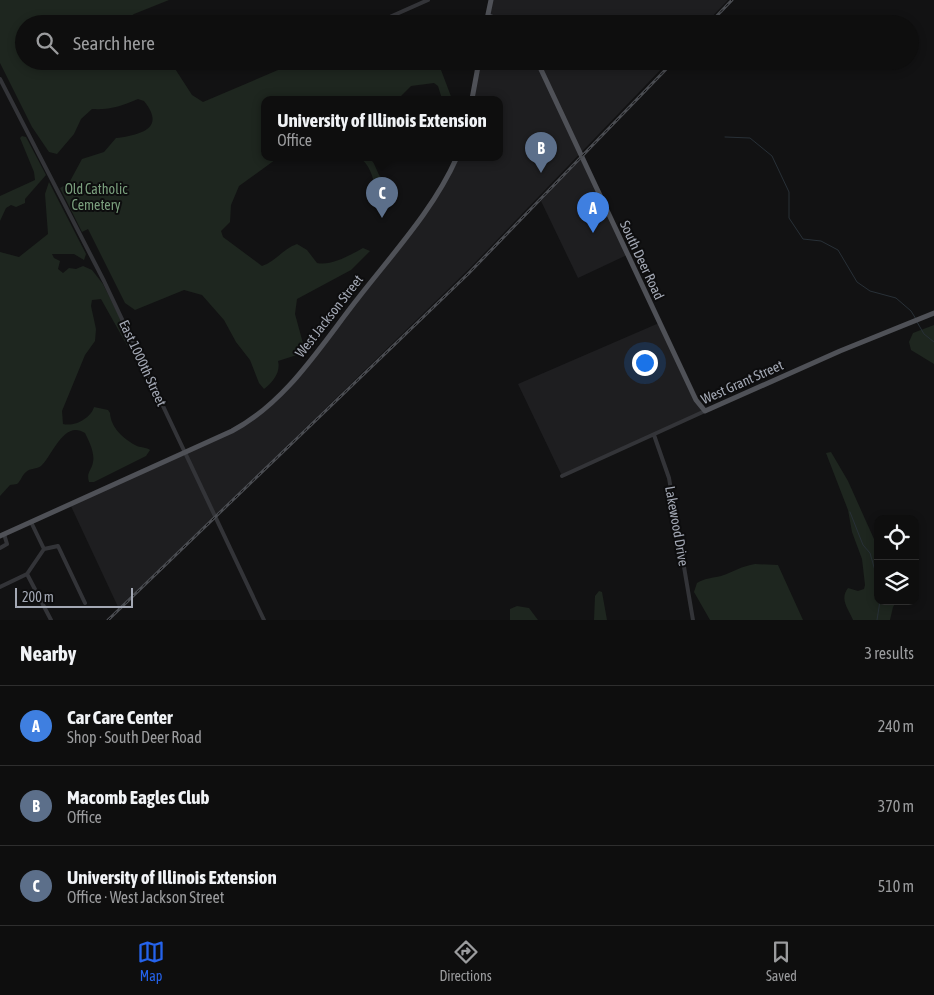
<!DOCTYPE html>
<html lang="en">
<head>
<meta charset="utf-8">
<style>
	:root { --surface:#0e0e0e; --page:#1c1c1c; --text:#f1f3f6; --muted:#9b9c9e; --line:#2e2e2e; --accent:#2563eb }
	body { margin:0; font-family:"Asap Condensed",sans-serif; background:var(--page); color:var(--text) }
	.controls { position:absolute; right:15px; bottom:15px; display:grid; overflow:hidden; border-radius:10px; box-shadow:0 2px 8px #0003 }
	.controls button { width:45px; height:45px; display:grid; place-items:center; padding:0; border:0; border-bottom:1px solid var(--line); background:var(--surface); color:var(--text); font:25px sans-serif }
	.scale { position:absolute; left:15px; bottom:12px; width:118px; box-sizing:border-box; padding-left:5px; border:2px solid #a3a8b4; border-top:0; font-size:14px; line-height:18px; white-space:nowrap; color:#a3a8b4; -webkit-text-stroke:4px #0d0d0e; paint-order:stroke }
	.you { position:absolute; left:644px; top:362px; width:18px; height:18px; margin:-12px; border:4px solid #fff; border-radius:50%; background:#1a73e8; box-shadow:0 0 0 8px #1a73e833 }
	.badge { display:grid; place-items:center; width:32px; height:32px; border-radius:50%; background:var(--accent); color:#fff; font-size:16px; font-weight:700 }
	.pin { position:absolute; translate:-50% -41px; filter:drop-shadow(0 1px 2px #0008) }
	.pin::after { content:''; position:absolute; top:26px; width:18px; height:15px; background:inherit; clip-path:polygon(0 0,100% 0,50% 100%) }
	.popup { position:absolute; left:261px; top:96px; width:242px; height:65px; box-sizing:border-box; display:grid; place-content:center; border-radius:10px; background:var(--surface); filter:drop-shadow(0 1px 4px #0005); font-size:16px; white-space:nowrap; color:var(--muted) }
	.popup b { font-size:19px; color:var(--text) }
	.popup::after { content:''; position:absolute; left:50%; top:100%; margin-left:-10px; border:10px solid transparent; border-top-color:var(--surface) }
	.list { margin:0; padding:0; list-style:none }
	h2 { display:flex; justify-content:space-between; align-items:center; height:65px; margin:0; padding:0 20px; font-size:21px }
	h2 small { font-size:16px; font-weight:400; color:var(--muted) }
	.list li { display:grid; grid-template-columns:32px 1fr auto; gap:15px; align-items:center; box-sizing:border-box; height:80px; padding:0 20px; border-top:1px solid var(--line) }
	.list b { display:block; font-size:19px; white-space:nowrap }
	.list p { margin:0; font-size:16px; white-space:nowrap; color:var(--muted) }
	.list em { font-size:16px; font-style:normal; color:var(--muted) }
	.icon { flex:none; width:28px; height:28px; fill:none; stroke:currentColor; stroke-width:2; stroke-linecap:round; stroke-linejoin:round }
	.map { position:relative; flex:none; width:934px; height:620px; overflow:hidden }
	.search { position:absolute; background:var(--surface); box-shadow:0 2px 8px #0003; left:15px; right:15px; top:15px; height:55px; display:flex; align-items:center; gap:12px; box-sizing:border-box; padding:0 18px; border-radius:28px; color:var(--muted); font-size:19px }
	.sheet { height:305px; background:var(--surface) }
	nav { display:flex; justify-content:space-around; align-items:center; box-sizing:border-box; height:70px; border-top:1px solid var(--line); background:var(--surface); font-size:14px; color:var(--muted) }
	nav a { display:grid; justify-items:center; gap:2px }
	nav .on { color:var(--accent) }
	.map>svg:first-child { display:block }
</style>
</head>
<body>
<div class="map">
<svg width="934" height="620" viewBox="0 0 934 620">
	<rect width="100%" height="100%" fill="#121213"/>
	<path fill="#1e1e20" d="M491 0H728L705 24H486Z
		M479 61H669L470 268 119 609 70 504 243 425 288 387 429 207 457 157H500V99H472Z
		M581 158 627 255 578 278 541 201Z
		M659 323 696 400 705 411 562 476 518 384Z"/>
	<path fill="#1e261f" d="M0 0H169L134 14 120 24H24V61H170L192 95 203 102 285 67 305 61H441L443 66 441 70 452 99H442L438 86 434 83 411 86 398 99H264V157H279L239 186 231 205 230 222 221 231 223 237 262 266C276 261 283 249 297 244L307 250 317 263C332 266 350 255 363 248L370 251 351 270 297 299 295 314 304 347 300 354 278 361C281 372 273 382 264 389L259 383 250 360 236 342 224 320 202 295 184 290 135 310 125 303 88 229 82 232 60 188 69 183 82 159 104 152 116 138C139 135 167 129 144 101L138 99C121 106 111 110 92 109L81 119 74 134 57 154 49 152 32 127 0 63Z
		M22 136 26 137 46 175 25 199V203L16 207 11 205 6 208 0 221V196L35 180 34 172 20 138Z
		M358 157H371L379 175 388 184 390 196 382 205 379 203C375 189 373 164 358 157Z
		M49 182 86 254 84 260 74 254H52L54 258 60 261 58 269 63 273 69 268 76 269 83 266 92 270 103 284 138 354V356H133L101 299 92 300 91 306 96 329 95 341 85 355 62 411 63 424C75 427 91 418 94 407L108 410 110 413C111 428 123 438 135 445 140 448 147 447 150 450L146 456 94 482H89C86 472 92 470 93 462 95 453 89 441 85 433 64 419 52 456 41 466 37 469 30 468 26 472 22 475 21 481 17 484L10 485 0 496V252L19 257 48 234 45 194Z
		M934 325V364L911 350 909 342 913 333Z
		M831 452 848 481 878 548V601H897L893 607 890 620H853C849 609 839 600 848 588L858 591 864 589 865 585 862 559 852 532 848 510 826 453Z
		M755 564 778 565 803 620H710L694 592 697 583C706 578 712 578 721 576 733 572 742 566 755 564Z
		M599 591 602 592 607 620H594L595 596Z
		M517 606 529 608 538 620H510V609Z"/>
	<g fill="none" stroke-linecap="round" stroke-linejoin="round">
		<path stroke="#283037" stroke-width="1" d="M725 137 750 138 772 156 789 192V218L803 239 821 241 838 250 857 282 870 291 896 298 911 311 916 319
			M917 322 924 334 934 342
			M850 512 863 545 870 553 876 574 878 598
			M877 620 880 601"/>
		<path stroke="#333438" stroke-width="4" d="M374 24 428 0
			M0 79 104 281 264 620
			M654 435 669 478 693 620
			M562 476 705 411
			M31 522 44 549
			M0 548 7 544 4 534
			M27 574 51 620
			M0 587 27 574 44 549 58 546 85 603"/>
		<path stroke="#4f5157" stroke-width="5" d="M488 16 513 24
			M486 24 491 0
			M537 61 696 400 705 411 840 351 934 313
			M472 99 479 61
			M0 536 232 431C287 402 321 345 359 297 394 252 434 209 457 157"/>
		<defs>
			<path id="rail" d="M709 24 732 0
				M108 620 468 274 674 61"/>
		</defs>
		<use href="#rail" stroke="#4a4c51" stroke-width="3"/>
		<use href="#rail" stroke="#0d0d0e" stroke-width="1" stroke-dasharray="4" stroke-linecap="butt"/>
	</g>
	<g text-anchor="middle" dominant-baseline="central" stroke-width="4" stroke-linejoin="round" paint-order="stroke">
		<g font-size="14" fill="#7a9f7d" stroke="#0d0d0e">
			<text x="96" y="189">Old Catholic<tspan x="96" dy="16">Cemetery</tspan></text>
		</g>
		<g font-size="14" fill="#a3a8b4" stroke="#0d0d0e">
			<text transform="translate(642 260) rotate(65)">South Deer Road</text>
			<text transform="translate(329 316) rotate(-52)">West Jackson Street</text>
			<text transform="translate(143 363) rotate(65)">East 1000th Street</text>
			<text transform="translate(742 382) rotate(-24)">West Grant Street</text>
			<text transform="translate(677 526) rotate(80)">Lakewood Drive</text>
		</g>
	</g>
</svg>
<div class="controls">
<button><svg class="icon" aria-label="locate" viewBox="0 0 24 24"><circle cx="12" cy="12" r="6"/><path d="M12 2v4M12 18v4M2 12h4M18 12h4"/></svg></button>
<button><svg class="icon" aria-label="layers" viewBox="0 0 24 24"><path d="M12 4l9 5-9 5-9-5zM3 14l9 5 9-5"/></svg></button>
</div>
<div class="scale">200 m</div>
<div class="you"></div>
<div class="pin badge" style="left:593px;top:233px;background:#3f7fe0">A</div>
<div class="pin badge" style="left:541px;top:173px;background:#5c6f8a">B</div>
<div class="pin badge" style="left:382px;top:218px;background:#5c6f8a">C</div>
<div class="popup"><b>University of Illinois Extension</b>Office</div>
<div class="search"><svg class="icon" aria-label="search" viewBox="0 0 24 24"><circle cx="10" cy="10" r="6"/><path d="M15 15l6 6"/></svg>Search here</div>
</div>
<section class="sheet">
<h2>Nearby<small>3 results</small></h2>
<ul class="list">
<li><span class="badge" style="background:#3f7fe0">A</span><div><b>Car Care Center</b><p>Shop · South Deer Road</p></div><em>240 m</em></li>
<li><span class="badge" style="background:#5c6f8a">B</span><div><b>Macomb Eagles Club</b><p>Office</p></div><em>370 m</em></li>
<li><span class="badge" style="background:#5c6f8a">C</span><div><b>University of Illinois Extension</b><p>Office · West Jackson Street</p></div><em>510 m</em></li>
</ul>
</section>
<nav>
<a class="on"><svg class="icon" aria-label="map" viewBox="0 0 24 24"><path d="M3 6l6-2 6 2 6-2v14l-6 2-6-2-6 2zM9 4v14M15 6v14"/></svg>Map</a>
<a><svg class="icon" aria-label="directions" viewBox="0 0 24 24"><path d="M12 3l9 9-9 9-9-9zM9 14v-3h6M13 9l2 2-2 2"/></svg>Directions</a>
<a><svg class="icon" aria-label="saved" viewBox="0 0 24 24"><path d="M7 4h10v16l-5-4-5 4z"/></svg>Saved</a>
</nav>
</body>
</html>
